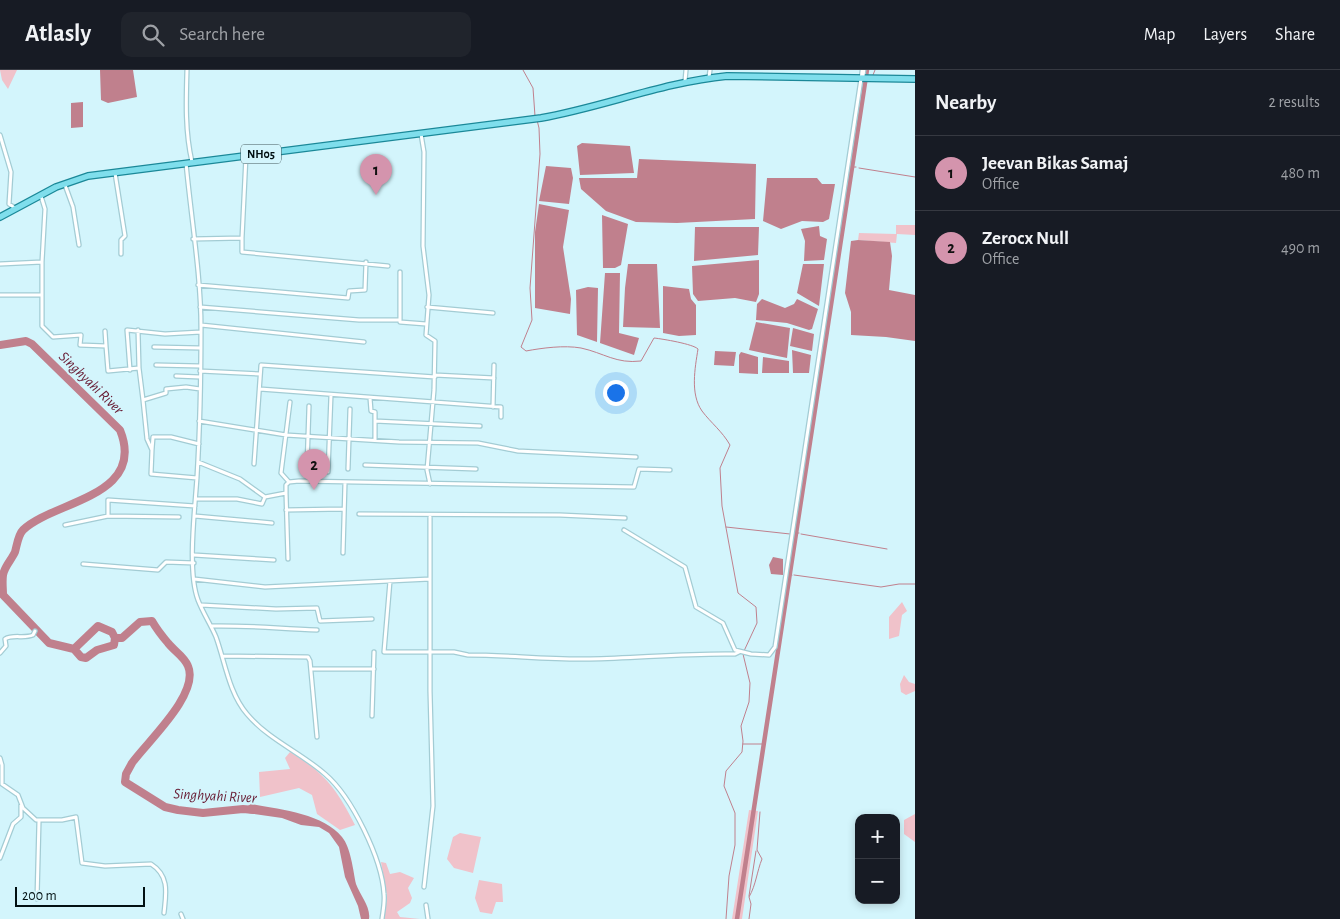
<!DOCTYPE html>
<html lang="en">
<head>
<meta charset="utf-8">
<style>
	:root { --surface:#171b24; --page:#20242c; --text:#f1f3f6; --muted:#9ea1a6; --line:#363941; --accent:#d494ad }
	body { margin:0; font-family:"Alegreya Sans",sans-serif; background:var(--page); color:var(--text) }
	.controls { position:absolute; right:15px; bottom:15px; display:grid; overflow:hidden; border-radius:10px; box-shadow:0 2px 8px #0003 }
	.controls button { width:45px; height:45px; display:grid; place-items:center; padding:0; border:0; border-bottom:1px solid var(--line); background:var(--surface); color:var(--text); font:25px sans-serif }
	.scale { position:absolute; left:15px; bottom:12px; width:130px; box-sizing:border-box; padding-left:5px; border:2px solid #021012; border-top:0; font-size:14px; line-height:18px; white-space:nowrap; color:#021012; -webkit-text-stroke:4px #d3f5fc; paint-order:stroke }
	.you { position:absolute; left:615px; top:322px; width:18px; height:18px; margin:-12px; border:4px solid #fff; border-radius:50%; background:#1a73e8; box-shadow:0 0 0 8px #1a73e833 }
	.badge { display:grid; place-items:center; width:32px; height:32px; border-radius:50%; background:var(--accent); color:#111; font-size:16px; font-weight:700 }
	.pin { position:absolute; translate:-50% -41px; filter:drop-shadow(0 1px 2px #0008) }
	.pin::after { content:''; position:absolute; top:26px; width:18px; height:15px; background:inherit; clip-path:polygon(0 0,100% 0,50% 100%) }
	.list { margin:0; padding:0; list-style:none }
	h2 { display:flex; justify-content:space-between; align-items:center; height:65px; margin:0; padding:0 20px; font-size:21px }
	h2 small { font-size:16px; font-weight:400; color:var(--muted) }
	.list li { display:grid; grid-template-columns:32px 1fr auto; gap:15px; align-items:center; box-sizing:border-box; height:75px; padding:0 20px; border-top:1px solid var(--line) }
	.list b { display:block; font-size:19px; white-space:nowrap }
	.list p { margin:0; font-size:16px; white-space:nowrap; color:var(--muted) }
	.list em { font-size:16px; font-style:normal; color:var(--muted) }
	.icon { flex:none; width:28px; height:28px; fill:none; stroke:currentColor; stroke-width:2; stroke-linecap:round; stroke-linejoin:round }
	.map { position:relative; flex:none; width:915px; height:849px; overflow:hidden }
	header { display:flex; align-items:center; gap:30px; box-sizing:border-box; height:70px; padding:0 25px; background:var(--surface); border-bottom:1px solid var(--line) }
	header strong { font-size:24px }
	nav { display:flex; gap:28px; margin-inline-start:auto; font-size:18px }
	.search { width:350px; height:45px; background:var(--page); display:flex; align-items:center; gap:12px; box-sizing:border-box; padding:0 18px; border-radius:10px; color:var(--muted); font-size:19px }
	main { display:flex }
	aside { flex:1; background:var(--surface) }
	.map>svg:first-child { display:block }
</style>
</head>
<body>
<header>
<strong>Atlasly</strong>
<div class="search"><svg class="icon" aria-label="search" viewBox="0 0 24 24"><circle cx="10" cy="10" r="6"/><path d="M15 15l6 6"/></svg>Search here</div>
<nav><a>Map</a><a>Layers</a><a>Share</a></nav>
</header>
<main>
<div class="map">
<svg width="915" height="849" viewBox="0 0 915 849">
	<rect width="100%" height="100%" fill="#d3f5fc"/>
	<path fill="#f0c2ca" d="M0 0H17L8 19 2 10Z
		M896 155H915V165L897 164 896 173 858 170 859 163 896 164Z
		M902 532 907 541 902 545 899 566 889 569V547Z
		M904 605 909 612 915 614V621L906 625 901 622 900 614Z
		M290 682C326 704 336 718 355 755L340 760 317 744 312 725 299 718 260 727 259 702 290 699 285 688Z
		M749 740 758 741 742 849H732Z
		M915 744V772L904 764V750Z
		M460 763 481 767 473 803 454 798 447 789 453 767Z
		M381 792 386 793 390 804 400 802 414 808 408 818 412 828 410 833 397 842 400 847 420 849H384L387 826Z
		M479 810 502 814 503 832H496L492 844 480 842 475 828Z"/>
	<path fill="#c0808d" d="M100 0H133L137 27 108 33 101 30Z
		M83 32V57L71 58V33Z
		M582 73 630 76 634 103 580 105 577 76Z
		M639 89 756 94 755 149 677 153 636 152 606 141 581 119 579 108H637Z
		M546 96 571 98 573 108 569 134 539 131Z
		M767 108H817L822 114H835L829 149 823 152 802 151 781 159 763 151Z
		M539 134 569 140 563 177 571 229 570 244 535 238V162Z
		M602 145 628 154 621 195 615 198H603Z
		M819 156 820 166 827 169 824 190 804 191 805 171 801 159Z
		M695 157H759L758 185 694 191Z
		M858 170 890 172 892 186 889 220 915 225V271L886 267 851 265V242L845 223 851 171Z
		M759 190V224L756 232 735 228 698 231 693 224 692 196Z
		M628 194H657L660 258 623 257 625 218Z
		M803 194H824L819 236 797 223Z
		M605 203H620L619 263 639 268 634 285 600 273Z
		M663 216 689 219 691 229 696 235V265L679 266 663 263Z
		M588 217 598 218 597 272 577 265 576 220Z
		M762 229 785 238 794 234 797 229 818 239 812 259 809 260 787 253 756 250 757 234Z
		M756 252 790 258 787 288 749 280Z
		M793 258 814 264 812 281 790 276Z
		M792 280 811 285 809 303H793Z
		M715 281 736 282 734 296 714 295Z
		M741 282 758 287V304L739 303V285Z
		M763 287 789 291V303H762Z
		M773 487 783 489V505L771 504 769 495Z
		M251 734C279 739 324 744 342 767 351 778 353 800 356 814 360 825 371 837 369 849H361L358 836 345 807 339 777 329 763 319 757 301 755 282 748 248 743 243 739Z"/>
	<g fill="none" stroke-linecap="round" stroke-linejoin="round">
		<path stroke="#c0808d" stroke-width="1" d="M523 0 533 18 535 46
			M873 5 875 0
			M537 50 539 58 540 84 530 218 532 250 521 277 526 281C542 278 564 275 581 278 604 283 616 294 641 291L654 268C663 269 693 274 698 279 695 298 690 324 702 341 711 353 722 361 730 375L720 398 722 436 738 523 756 537 757 553 744 581
			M852 97H856
			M859 98 915 107
			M726 457 790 464
			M796 463H799
			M801 464 887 479
			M794 465H796
			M790 504 792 505
			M794 505 881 517 899 514H915
			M743 674H764
			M749 826 756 781
			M726 849 729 806 735 775V743L724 716 726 701 742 682 743 671 741 656 749 632 750 613 743 584
			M749 849 751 834 749 827C756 815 757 801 762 789L757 780 760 742"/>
		<path stroke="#c0808d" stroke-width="4.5" d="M737 849 867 0"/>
		<path stroke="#c0808d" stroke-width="8" d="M0 275 26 271 32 274 120 360C147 427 53 431 23 460 18 465 17 475 15 482 12 489 4 497 3 505 2 512 3 518 3 525L49 573 74 579 98 556 112 562 115 568H122L140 552 152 551C156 558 162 566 168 573 174 581 184 586 188 596 200 624 147 672 132 693L126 704 125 712 165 737 178 740 203 743 243 739 254 740
			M74 579 81 587 86 588 97 580 114 575 115 568"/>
		<defs>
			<path id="minor" d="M187 0C186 31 185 62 192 92
				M709 7 710 0
				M685 11 686 0
				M421 64 424 82 423 176 429 225 426 265 435 271 434 320 427 400 430 414
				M0 65 11 102 9 134 15 138
				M186 93C191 147 201 205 201 258 201 308 200 357 197 407 195 439 187 501 198 530 203 543 211 555 216 567 225 592 229 623 247 644 269 670 300 682 325 704 352 727 382 789 384 824 385 832 383 841 382 849
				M115 103 125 166 121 170V184
				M65 115 73 137 79 175
				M41 126 45 139 42 192
				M242 168 246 86
				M193 169 242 168V182L388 196
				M0 194 42 192V256L53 267 81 265 80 275 106 276 108 301 139 298 143 330 166 323V319L186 317 200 319
				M400 202V252L426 254
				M198 215 348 228 349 221 365 220 366 192
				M0 225H42
				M200 237 359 250H400
				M427 237 493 243
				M201 255 364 272
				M138 260 139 298
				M105 261 106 276
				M154 277 200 278
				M156 295 200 296
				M130 300 127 260 165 264 201 262
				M200 301 260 304
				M435 305 494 308
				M176 306 200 307
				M260 319 501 337V347
				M370 328 371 341 375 342V370
				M143 330 147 369 152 380 153 367H171L199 374
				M309 336 307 397 311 399 310 411
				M493 337 494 295
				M199 351 286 365 399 372 478 373 518 381 636 387
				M375 351 480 356
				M152 380 151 404 197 408
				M198 392 240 409 265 427 286 423V415L289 412 299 411 634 417 639 399 670 400
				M254 394 261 295 435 307
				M365 395 476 399
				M348 399 350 339
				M328 402 331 325
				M289 412 281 403 290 332
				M286 423 288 489
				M196 429H237L262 434 265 427
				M286 440 343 439
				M359 444 560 445 625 448
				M108 446V430L195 436
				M195 446 272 453
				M65 455 108 446 179 447
				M624 460 685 497 696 537 723 553 735 580 751 584 769 585 775 577 861 9
				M343 483 345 413
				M194 485 274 490
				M83 494 158 500 166 492 194 493
				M194 509 265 517 430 509
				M390 511 384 582H454L468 585C508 585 549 590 590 589 639 588 686 583 735 584L739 582
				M201 535 276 539 317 538 320 551 372 549
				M212 556C247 555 282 559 317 560
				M0 583 6 576 5 569C13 564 24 569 33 565L35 561
				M222 586 308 587 310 591 317 667
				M311 599H374
				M372 646 374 582
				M0 688 2 695V714L18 725 23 738 36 750H62L76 747 82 793 105 796 151 794C170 806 166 824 164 843
				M0 788 13 754 21 747V735
				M424 817 433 736 430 621V447
				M37 829 39 751
				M426 835 428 849
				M181 844 183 849"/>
			<path id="tertiary" d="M862 8 863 0"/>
			<path id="primary" d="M0 147 56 117 88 106 541 48C603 37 664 12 727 6L915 9"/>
		</defs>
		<use href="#minor" stroke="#a3ccd4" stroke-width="5.5"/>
		<use href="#tertiary" stroke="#a3ccd4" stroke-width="7"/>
		<use href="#primary" stroke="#1b8898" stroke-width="8"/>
		<use href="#minor" stroke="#fff" stroke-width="3"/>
		<use href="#tertiary" stroke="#fff" stroke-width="4.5"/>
		<use href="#primary" stroke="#7fdeec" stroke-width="5.5"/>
	</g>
	<g text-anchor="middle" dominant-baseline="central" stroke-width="4" stroke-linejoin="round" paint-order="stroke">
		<rect fill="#d3f5fc" stroke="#415558" stroke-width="1" x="241" y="74.5" width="40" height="19" rx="4"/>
		<g font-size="12" font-weight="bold" fill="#021012">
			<text x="261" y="84">NH05</text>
		</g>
		<g font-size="15" font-style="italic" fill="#671a32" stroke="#d3f5fc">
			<text transform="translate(91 313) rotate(44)">Singhyahi River</text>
			<text transform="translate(215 726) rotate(3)">Singhyahi River</text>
		</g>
	</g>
</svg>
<div class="controls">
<button>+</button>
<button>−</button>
</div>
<div class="scale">200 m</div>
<div class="you"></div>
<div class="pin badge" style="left:376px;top:125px">1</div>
<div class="pin badge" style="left:314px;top:420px">2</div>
</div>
<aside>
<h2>Nearby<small>2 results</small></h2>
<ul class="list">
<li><span class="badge">1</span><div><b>Jeevan Bikas Samaj</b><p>Office</p></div><em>480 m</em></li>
<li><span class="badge">2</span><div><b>Zerocx Null</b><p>Office</p></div><em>490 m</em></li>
</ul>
</aside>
</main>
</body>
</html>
